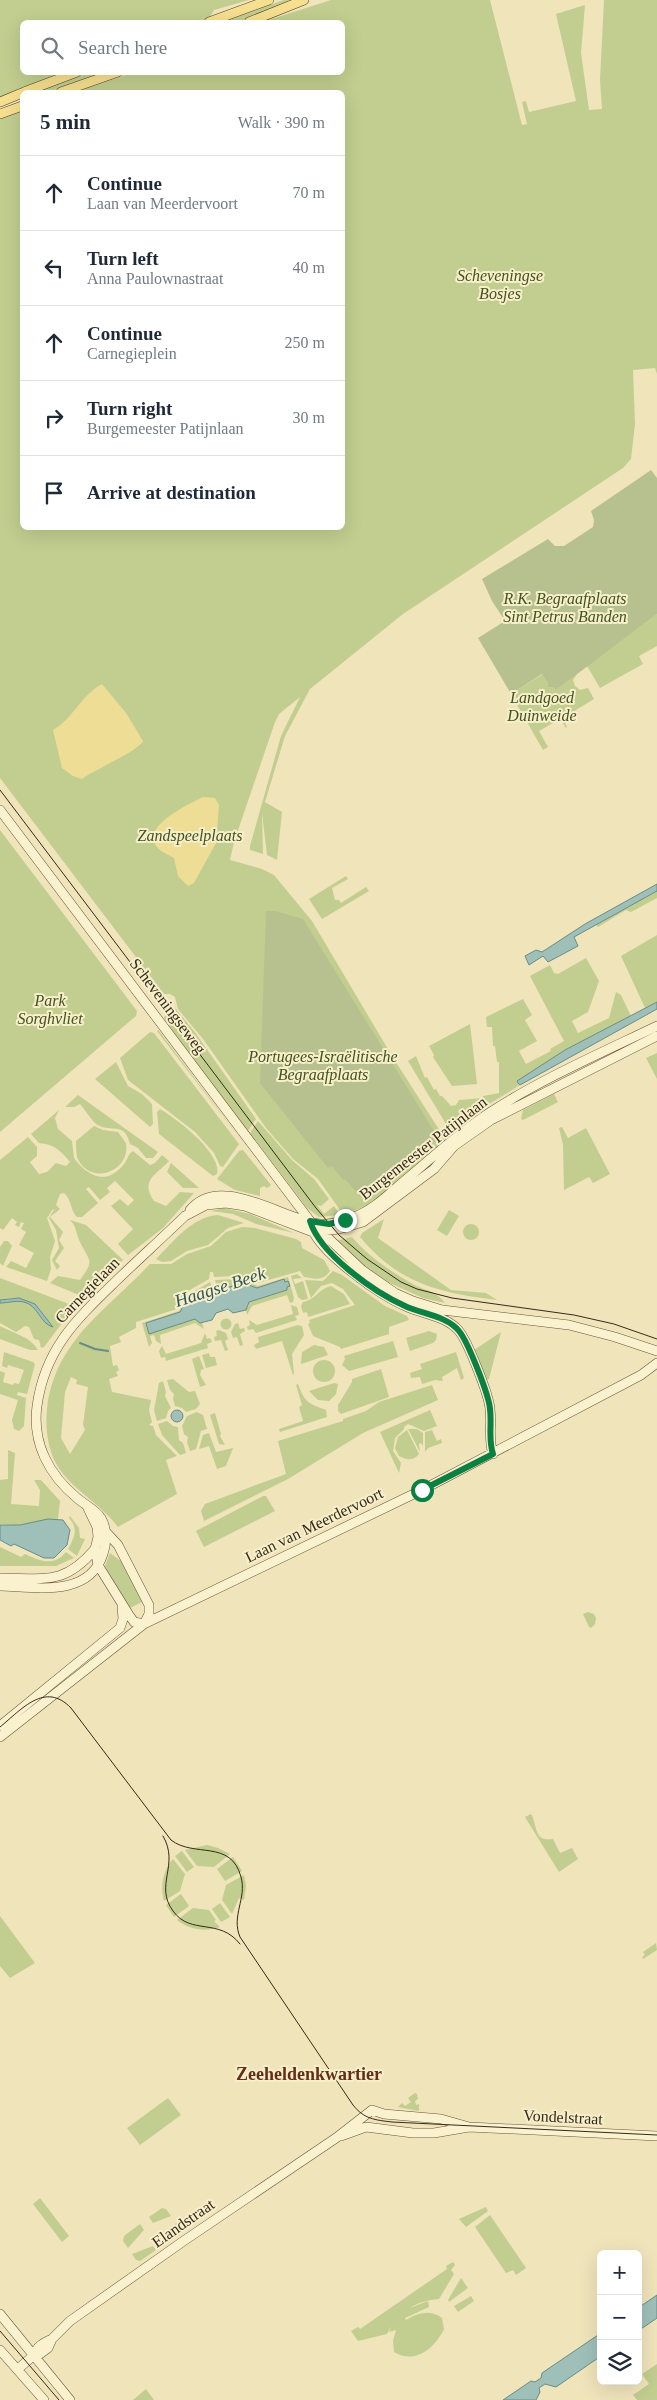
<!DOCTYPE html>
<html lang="en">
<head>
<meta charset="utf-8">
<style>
	:root { --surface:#fff; --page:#f6f6f7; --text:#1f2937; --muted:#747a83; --line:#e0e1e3 }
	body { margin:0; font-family:Georgia,serif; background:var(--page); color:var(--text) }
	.controls { position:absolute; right:15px; bottom:15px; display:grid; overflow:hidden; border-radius:8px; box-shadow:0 5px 20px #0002 }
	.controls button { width:45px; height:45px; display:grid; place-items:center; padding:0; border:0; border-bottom:1px solid var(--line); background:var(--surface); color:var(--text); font:25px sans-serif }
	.stop { position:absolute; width:15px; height:15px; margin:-11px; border:4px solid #0b8043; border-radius:50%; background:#fff }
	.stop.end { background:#0b8043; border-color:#fff; box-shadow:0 1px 5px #0008 }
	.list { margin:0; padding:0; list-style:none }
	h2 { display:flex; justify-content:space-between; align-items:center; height:65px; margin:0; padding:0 20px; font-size:21px }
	h2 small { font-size:16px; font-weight:400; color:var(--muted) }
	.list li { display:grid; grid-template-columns:32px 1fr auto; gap:15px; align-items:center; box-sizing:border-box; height:75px; padding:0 20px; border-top:1px solid var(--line) }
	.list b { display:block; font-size:19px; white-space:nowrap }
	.list p { margin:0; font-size:16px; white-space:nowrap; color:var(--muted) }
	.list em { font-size:16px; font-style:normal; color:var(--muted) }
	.icon { flex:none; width:28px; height:28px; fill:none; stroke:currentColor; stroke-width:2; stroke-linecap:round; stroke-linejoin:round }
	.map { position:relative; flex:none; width:657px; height:2400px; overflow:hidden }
	.search { position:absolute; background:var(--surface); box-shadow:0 5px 20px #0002; left:20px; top:20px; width:325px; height:55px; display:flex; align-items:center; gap:12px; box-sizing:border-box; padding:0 18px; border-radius:8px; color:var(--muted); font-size:19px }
	.panel { position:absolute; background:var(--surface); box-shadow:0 5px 20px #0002; left:20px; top:90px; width:325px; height:440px; border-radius:8px }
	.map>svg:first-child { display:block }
</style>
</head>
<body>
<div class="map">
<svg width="657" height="2400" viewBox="0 0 657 2400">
	<rect width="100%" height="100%" fill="#f0e4bb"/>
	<path fill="#c1ce8f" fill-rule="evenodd" d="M0 0H249L214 10 209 18 197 22H22V72L65 73 0 97Z
		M284 0H294L238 22H220Z
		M331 0H490L522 125 527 124 522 102 526 101 529 112 576 101 556 14 585 5 581 53 589 110 602 109 600 80 604 0H657V374L655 368 633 370 635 424 631 459 623 468 403 614 310 689 285 736 265 802 282 812 277 860 267 855 262 813 263 854 250 850V846L281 736 300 697 279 714 275 722 234 842 230 860 262 869 274 875 312 921 392 1056 445 1139 390 1190 369 1206 343 1214 318 1179 293 1159 266 1128 203 1039 178 1009 175 997 170 994H164L0 778V118L22 110V528H342V92H74L132 73 342 72V22H262Z
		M88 73H105L48 92H35Z
		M657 614V646L639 656 643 664 600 688 587 666Z
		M543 674 548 683V687H553L556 690 577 674 573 680 575 686 580 690 588 688 594 699 563 718 567 727 566 728 560 719 539 731 548 747 543 750 511 694Z
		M0 830 137 1011 136 1016 123 1027 0 1132Z
		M346 876 348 879 332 888 335 900H339L341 903 366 887 369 891 322 919 309 899Z
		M657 891V898L631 912 626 910 598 927 596 925Z
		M657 935V1002L645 1008 621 956Z
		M586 958 599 981 588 1012 572 1021 578 1033 609 1018 616 992 621 995 631 1016 565 1050 518 1081 520 1085 449 1129 408 1061 416 1056 425 1078 427 1077 434 1090 436 1089 440 1096H442L451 1106 456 1105 459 1100 483 1098V1096L499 1093V1062H497L495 1046H493L492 1027H487L486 1017 523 999 532 1015 525 1020 537 1041 519 1051 526 1064 551 1051 550 1049 564 1041 530 976 550 965 554 973 558 974Z
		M175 1008 194 1031 256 1119 248 1131 165 1022 164 1017Z
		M470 1024 477 1084 452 1086 433 1057 434 1055 429 1046Z
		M158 1030 159 1031 242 1141 157 1031Z
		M150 1032 154 1033 239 1144 223 1167 220 1166 214 1153 195 1132 128 1080 120 1058Z
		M657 1053V1079L646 1058Z
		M116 1062 128 1086 142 1094 152 1104 153 1124 150 1127 95 1079Z
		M554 1094 558 1102 523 1120 521 1119 523 1110Z
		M78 1095 158 1152 153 1158H146L138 1148 130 1144C124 1119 109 1135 95 1123 90 1118 85 1110 80 1104L74 1107H65Z
		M160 1109C177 1119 222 1153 217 1174L213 1176 159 1134 157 1112Z
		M59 1110 55 1118 58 1129 72 1141 74 1158C88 1177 107 1186 124 1164 128 1159 128 1154 133 1151L150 1165 155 1163 162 1155 169 1161C155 1176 140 1180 154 1201L166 1206 180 1192 194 1193 163 1228 128 1255 118 1244 133 1229 111 1206 120 1199 128 1206 134 1200 115 1181 107 1188 110 1192 100 1200 89 1187 86 1189 98 1203 82 1217H77C70 1210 72 1200 64 1193L60 1194 56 1205 60 1209 50 1217 63 1232 59 1240 64 1248 55 1261 60 1266 57 1270 52 1260 59 1248 56 1230 49 1218 54 1210 53 1209 47 1218 55 1241 50 1257 51 1269 47 1281 6 1267 11 1261 26 1268 34 1253 19 1245 26 1232 21 1229 24 1223 21 1222 19 1227 15 1225 17 1222 12 1218 3 1230 0 1228V1160L28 1137 37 1147V1156L30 1162 39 1174 47 1172 56 1163 66 1166 70 1162C61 1151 54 1144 39 1143L31 1134Z
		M258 1121 292 1160 314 1179 329 1199 321 1206 317 1205 324 1214 334 1206 340 1215 319 1217 307 1208 250 1133Z
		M94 1126 103 1130 118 1132 126 1143C131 1172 89 1187 77 1157 76 1152 76 1146 76 1141Z
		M562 1127 568 1138 586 1128 610 1174 593 1183 589 1177 564 1190 563 1145 559 1128Z
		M243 1150 271 1185 267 1188 264 1186 260 1188V1196L235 1190 217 1179 239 1151Z
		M171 1163 199 1188H183L167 1172Z
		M224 1208 250 1214 294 1233 256 1224 233 1214 211 1211Z
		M449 1210 459 1216 447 1236 437 1230Z
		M218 1215 244 1223 228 1228 208 1245 187 1251 171 1261 162 1262 156 1259C173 1242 193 1216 218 1215Z
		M384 1219 378 1238 451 1290 486 1293 497 1300C440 1293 399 1284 360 1237L362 1233Z
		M70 1220 86 1225 123 1260 84 1297 50 1283 58 1276 80 1280C95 1259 90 1263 80 1242 76 1234 77 1227 70 1220Z
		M463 1232a8 8 0 1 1 16 0a8 8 0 1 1-16 0Z
		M242 1227 255 1228 296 1239 301 1242 302 1248 324 1260 330 1271C323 1281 316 1279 304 1277L300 1271 258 1283 237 1276 214 1277 213 1272H210L209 1279 188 1291 177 1309 136 1322V1328L119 1337 121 1342 110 1346 113 1366 117 1365 119 1370 116 1372 118 1376 109 1379 112 1392 151 1400 149 1410 152 1422 149 1425 153 1426 156 1435 177 1456 166 1460 177 1494 118 1527C101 1504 70 1488 57 1465 48 1450 45 1428 47 1410 54 1341 107 1310 150 1264H171L187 1254 211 1246 226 1232ZM71 1377 77 1380 76 1384 88 1387 83 1425 85 1430 70 1454 61 1438 65 1392Z
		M352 1237C369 1257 390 1271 413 1284 427 1292 434 1289 445 1303L423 1298 390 1283 388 1285 367 1270 335 1241Z
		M4 1241H8L12 1246 3 1266 0 1263V1247Z
		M333 1271 342 1275 385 1306 407 1316 409 1320 389 1327V1334L341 1349 340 1347 313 1336 308 1324 310 1323 309 1320 355 1305 343 1289 332 1283 321 1286 311 1298 305 1280 323 1281Z
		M297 1274 302 1278 293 1279 295 1284 303 1281 308 1299 302 1300 298 1297 291 1276Z
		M288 1277 294 1298 293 1302 290 1303 287 1295 252 1306 247 1315 246 1310 249 1302 287 1290 284 1279 257 1288 243 1283 218 1290 215 1280 241 1279 258 1286Z
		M0 1278 69 1304 70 1311 69 1314 44 1347 41 1348 39 1340 34 1339 29 1327 25 1326 16 1332 0 1323V1303C8 1303 16 1300 24 1302 38 1305 39 1323 53 1326L45 1319 35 1304 12 1298 0 1300Z
		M210 1282 213 1292 187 1300 180 1312 149 1333 195 1319 202 1323 204 1329 195 1323 160 1335 161 1344 156 1341 154 1335 150 1336 152 1343 149 1347 142 1323 179 1311 188 1295Z
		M331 1286 344 1294 350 1304 308 1317 307 1312 303 1313 301 1306 303 1302C316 1300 318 1289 331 1286Z
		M291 1305 297 1307 299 1315 295 1316 297 1320 256 1333 253 1329 248 1330 247 1327 250 1325 249 1320 257 1325 293 1314Z
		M220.5 1324a5.5 5.5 0 1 1 11 0a5.5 5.5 0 1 1-11 0Z
		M238 1323 240 1329 244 1328 245 1331 240 1334 243 1345 240 1346 237 1337 233 1338 231 1332 235 1324Z
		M298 1325 302 1326 304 1335 292 1354 294 1374 293 1375 282 1341 256 1349 254 1345 259 1342 258 1337Z
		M0 1326C15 1334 31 1337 38 1350H30L0 1339Z
		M219 1330 226 1333 228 1339 225 1341 228 1350 225 1351 221 1340 215 1341 214 1337 217 1336 216 1331Z
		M429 1331 437 1334 436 1340 433 1343 410 1351 406 1338Z
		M501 1332 489 1379 486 1380 474 1350Z
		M205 1333 207 1339 210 1338 212 1342 207 1344 208 1348 166 1361 165 1357 161 1358 159 1351 162 1346 166 1354 201 1343Z
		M393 1341 398 1357 349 1371 342 1365 345 1359 344 1356Z
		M314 1345 324 1347 328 1355 301 1364 302 1352Z
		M4 1352 33 1362 35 1364 27 1394 18 1392 17 1395 26 1398 24 1426 19 1431 14 1429 12 1420 18 1400 0 1394V1371L5 1373 3 1382 13 1385 14 1383 19 1384 24 1370 8 1365 7 1368 2 1366Z
		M456 1352 464 1378 461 1380 457 1368 442 1377 443 1381 435 1380 422 1384 420 1377 411 1378 410 1373 422 1369 420 1364Z
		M209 1353 210 1357H215L217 1365 206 1368 202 1355Z
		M199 1356 204 1369 201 1370 200 1375 206 1385 200 1387 192 1359Z
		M313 1371a11 11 0 1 1 22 0a11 11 0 1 1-22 0Z
		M381 1369 389 1397 341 1414 338 1411V1405L352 1382V1379Z
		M173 1379 189 1392 195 1391 200 1404 196 1409 186 1412 182 1408 175 1406 173 1399 174 1394 170 1390 167 1380Z
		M163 1381 166 1392 165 1396 171 1408 168 1411 166 1418 157 1421 154 1410 159 1383Z
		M334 1383 338 1384 336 1394 329 1401 318 1400 309 1391Z
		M298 1384C305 1403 308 1403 326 1410L327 1417 280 1432 279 1429 303 1421 299 1407 302 1405 296 1385Z
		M432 1385 438 1400 363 1433 288 1479 204 1521 201 1511 205 1504 286 1474 278 1441 343 1421V1419L366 1411 379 1402Z
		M430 1410 437 1426 424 1431 408 1424 404 1427V1429L395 1438 393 1451 401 1463 399 1473 380 1432Z
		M197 1412 203 1415 207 1429 201 1431 196 1449 190 1451 187 1442 188 1437 184 1434 182 1426 187 1416Z
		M215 1413 221 1434 220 1436 225 1445 219 1444 210 1415Z
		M167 1421 173 1426 178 1427 179 1440 183 1443 186 1453 180 1455 162 1435 158 1424Z
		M408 1429H417L423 1433V1446L421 1443 419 1444 420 1452Z
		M407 1430 419 1454C414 1461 406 1460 399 1456L395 1448 398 1437Z
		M432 1430 437 1441 441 1439 442 1443 428 1448 425 1452V1432Z
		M209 1433 216 1452 233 1448 226 1466 217 1469 209 1446 199 1449 203 1435Z
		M8 1450 15 1453 11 1504 39 1506 40 1490 34 1480H41L60 1501 58 1519 17 1525 0 1524V1480L8 1479Z
		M263 1496H266L275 1511 204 1547 196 1531Z
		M70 1516 79 1528 80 1538 85 1539 77 1556 68 1549C74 1538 79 1529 69 1518Z
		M0 1547 21 1557 25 1554C40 1561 54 1567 66 1552L74 1558 56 1566H0Z
		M110 1553 121 1561 144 1601 128 1609 105 1566Z
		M588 1612 594 1614 596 1618 595 1624 591 1628 589 1627 583 1614Z
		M531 1814C538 1826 533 1842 553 1839L560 1853 572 1848 578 1859 559 1872 525 1817Z
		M207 1845 218 1848 230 1854 214 1867 197 1866 185 1850Z
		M182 1851 194 1867 187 1872 175 1856Z
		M233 1857 242 1871 225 1881 217 1869Z
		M173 1859 185 1874 180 1891 164 1901C160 1886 163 1870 173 1859Z
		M244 1875 246 1886 244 1900 239 1898 232 1914 222 1900 226 1885Z
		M181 1894 189 1906 174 1917 166 1905Z
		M220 1903 230 1917 221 1922 212 1909Z
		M193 1908 209 1910 216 1920 214 1921 220 1927C206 1932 189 1930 177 1920Z
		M0 1916 35 1963 10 1978 0 1966Z
		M656 1943 657 1950 643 1959 642 1957 645 1955 643 1952Z
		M415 2093 417 2094 418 2099 415 2101 416 2105 419 2104V2111L398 2107 402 2103 405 2106 411 2102 408 2098Z
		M168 2098 181 2115 140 2145 127 2128Z
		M40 2198 69 2236 62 2242 33 2204Z
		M486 2207 488 2211 466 2227 459 2219Z
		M162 2208 166 2209 171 2216 153 2223 149 2217Z
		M490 2215 526 2268 516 2275 513 2270 506 2273 475 2227Z
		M176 2223 180 2229V2233L168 2241 165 2237Z
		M140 2224 144 2230 128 2248 123 2241 124 2236Z
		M153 2246 156 2250 140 2261 136 2260 132 2254Z
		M453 2262 455 2265 451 2270 454 2274 439 2299C428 2300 419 2302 410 2308L428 2301 429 2307 405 2318 406 2320C418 2313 430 2309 442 2318L444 2329C435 2348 415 2365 394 2352L393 2341 396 2330 389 2332 391 2326 387 2334 358 2341 351 2331 358 2327 360 2329 447 2269 446 2266Z
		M461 2278 468 2288 449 2302 448 2300Z
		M471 2296 474 2301 458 2312 454 2306Z
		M657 2364V2400H637L633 2395 649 2384 642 2374Z
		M146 2389 154 2400H133Z"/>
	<path fill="#eede95" d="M102 684 126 713 143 741C137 752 95 769 82 779L73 776 62 768 53 730C73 719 81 695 102 684Z
		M203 797 215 798 219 805 216 843 194 883 188 886 178 876 174 858C169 855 161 852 157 847 139 827 189 804 203 797Z"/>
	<path fill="#b7c18f" d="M651 470 657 478V614L556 690 553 687H548V683L542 674 511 694 478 638 505 621 492 601 482 579 548 539 555 546H564L593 527 594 520 591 511Z
		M266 911H275L303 919 439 1139 361 1197 345 1179 343 1180 332 1166 328 1168 260 1083Z"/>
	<path fill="#9fc0b9" stroke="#678d87" d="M657 884V891L574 937 578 946 548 962 543 956 529 965 525 956 536 950 542 952 585 924Z
		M657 1002V1009L520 1085 518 1083 517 1081 565 1050Z
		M284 1279 285 1282 288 1281 290 1286 287 1287V1290L249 1302 246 1310 233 1313 228 1309 216 1313 212 1320 200 1323 195 1319 149 1334 146 1323 180 1312 187 1300 213 1292V1289L218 1288 219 1290 243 1283 257 1288Z
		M19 1298 35 1304 53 1327C40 1324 38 1305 24 1302 16 1300 8 1303 0 1303V1300Z
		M171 1416a6 6 0 1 1 12 0a6 6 0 1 1-12 0Z
		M48 1519 63 1520 70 1530 67 1545 54 1558H44L14 1544 11 1546 0 1540V1525H20Z
		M657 2295V2318L638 2331V2308Z
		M601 2333V2356L556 2387 545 2384 539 2388 540 2392 536 2400H503L531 2381 535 2382 541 2378 542 2373Z"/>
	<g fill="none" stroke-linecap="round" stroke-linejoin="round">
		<path stroke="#678d87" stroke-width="2" d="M80 1343 95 1349 108 1351"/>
		<defs>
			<path id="secondary" d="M0 810 310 1221 362 1270 395 1293 413 1301 442 1310 569 1325 615 1337 657 1351
				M190 1210C221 1172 284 1221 321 1224 332 1225 344 1221 354 1217 373 1210 388 1195 403 1182 431 1159 458 1133 489 1113 541 1079 601 1053 657 1026
				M312 1229C323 1255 380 1295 405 1306 422 1314 447 1316 459 1331 468 1342 489 1395 490 1409 492 1424 488 1440 493 1454
				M87 1506 97 1527 98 1537 95 1549 98 1565 129 1615 134 1622 144 1624
				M105 1531 118 1545 149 1605V1614L144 1624
				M0 1578C44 1578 64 1586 95 1549
				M0 1586C35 1587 89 1598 103 1554 107 1543 107 1528 101 1518 95 1509 85 1505 77 1498 49 1475 32 1443 37 1406 45 1348 77 1319 116 1281 139 1259 162 1238 185 1216L206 1205 226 1203 245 1206 313 1232 339 1229 363 1222 434 1169 454 1146 491 1120 657 1036
				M0 1726 120 1628 123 1619 122 1606
				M0 1737 144 1624 422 1490 641 1375 657 1363
				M341 2136 366 2127 413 2133H434L469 2127 657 2136
				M0 2314 70 2400
				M0 2350 44 2400
				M34 2355C37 2346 43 2343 52 2339
				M18 2369 34 2355 40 2354 48 2348 52 2339 70 2321 185 2240 336 2138 372 2110 384 2114 441 2119 469 2127"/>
			<path id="primary" d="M209 22 269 0
				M249 22 304 0
				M24 92 77 72
				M61 92 118 72
				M0 102 22 93
				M0 114 22 106"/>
		</defs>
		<use href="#secondary" stroke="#695438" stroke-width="10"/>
		<use href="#primary" stroke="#544129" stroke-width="10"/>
		<use href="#secondary" stroke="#faf1ce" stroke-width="9"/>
		<use href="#primary" stroke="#f6df8f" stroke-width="9"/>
		<path stroke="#352a1a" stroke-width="1" d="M0 790 316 1208 339 1235 367 1259 401 1282 417 1289 452 1298 574 1315 614 1324 657 1339
			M0 1727C22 1709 45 1681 71 1708L171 1840C194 1858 231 1839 241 1877 247 1898 231 1916 240 1937L353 2105C364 2119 375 2120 392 2122L657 2135
			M163 1836C180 1865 154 1885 173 1911 191 1936 219 1917 240 1944
			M0 2331 59 2400"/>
	</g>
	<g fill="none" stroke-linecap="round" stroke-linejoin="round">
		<path stroke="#0b8043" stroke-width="6" d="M345 1220 329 1224 310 1221C320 1254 374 1292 405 1306 422 1314 447 1316 459 1331 468 1342 489 1395 490 1409 492 1424 488 1440 493 1454L422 1490"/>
	</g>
	<g text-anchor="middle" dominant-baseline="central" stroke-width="4" stroke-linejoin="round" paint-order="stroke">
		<g font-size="16" font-style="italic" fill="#41531f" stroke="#f7eeca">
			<text x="500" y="275">Scheveningse<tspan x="500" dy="18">Bosjes</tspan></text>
			<text x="565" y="598">R.K. Begraafplaats<tspan x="565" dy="18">Sint Petrus Banden</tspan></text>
			<text x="542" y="697">Landgoed<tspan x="542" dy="18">Duinweide</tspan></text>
			<text x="190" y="835">Zandspeelplaats</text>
			<text x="50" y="1000">Park<tspan x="50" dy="18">Sorghvliet</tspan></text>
			<text x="323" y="1056">Portugees-Israëlitische<tspan x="323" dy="18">Begraafplaats</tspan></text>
		</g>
		<g font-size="16" fill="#352a1a" stroke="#f7eeca">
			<text transform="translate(168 1006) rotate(53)">Scheveningseweg</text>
			<text transform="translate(423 1148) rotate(-38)">Burgemeester Patijnlaan</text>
			<text transform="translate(87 1290) rotate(-46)">Carnegielaan</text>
			<text transform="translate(314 1525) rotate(-26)">Laan van Meerdervoort</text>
			<text transform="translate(563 2117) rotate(3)">Vondelstraat</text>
			<text transform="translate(183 2223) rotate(-35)">Elandstraat</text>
		</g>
		<g font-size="18" font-style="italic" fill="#285556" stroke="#f7eeca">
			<text transform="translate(220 1287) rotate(-18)">Haagse Beek</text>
		</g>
		<g font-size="18" font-weight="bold" fill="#642e17" stroke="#f7eeca">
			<text x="309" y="2074">Zeeheldenkwartier</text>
		</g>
	</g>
</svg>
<div class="controls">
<button>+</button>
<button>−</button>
<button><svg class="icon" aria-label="layers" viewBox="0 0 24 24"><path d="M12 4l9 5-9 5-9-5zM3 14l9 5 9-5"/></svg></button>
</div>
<div class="stop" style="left:422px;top:1490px"></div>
<div class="stop end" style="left:345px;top:1220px"></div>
<div class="search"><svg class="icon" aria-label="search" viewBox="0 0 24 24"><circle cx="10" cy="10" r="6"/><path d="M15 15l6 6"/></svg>Search here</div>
<section class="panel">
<h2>5 min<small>Walk · 390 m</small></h2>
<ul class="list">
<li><svg class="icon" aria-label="ahead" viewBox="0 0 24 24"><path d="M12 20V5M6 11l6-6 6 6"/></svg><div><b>Continue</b><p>Laan van Meerdervoort</p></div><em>70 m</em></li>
<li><svg class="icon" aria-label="left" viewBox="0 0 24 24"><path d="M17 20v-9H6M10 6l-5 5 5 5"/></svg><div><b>Turn left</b><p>Anna Paulownastraat</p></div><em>40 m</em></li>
<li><svg class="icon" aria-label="ahead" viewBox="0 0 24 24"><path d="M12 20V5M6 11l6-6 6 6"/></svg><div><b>Continue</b><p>Carnegieplein</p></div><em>250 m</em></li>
<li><svg class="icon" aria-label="right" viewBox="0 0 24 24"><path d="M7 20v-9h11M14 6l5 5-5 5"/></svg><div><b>Turn right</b><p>Burgemeester Patijnlaan</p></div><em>30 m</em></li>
<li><svg class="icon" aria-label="arrive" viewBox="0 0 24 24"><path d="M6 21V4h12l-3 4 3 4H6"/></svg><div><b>Arrive at destination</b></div></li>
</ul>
</section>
</div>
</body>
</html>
